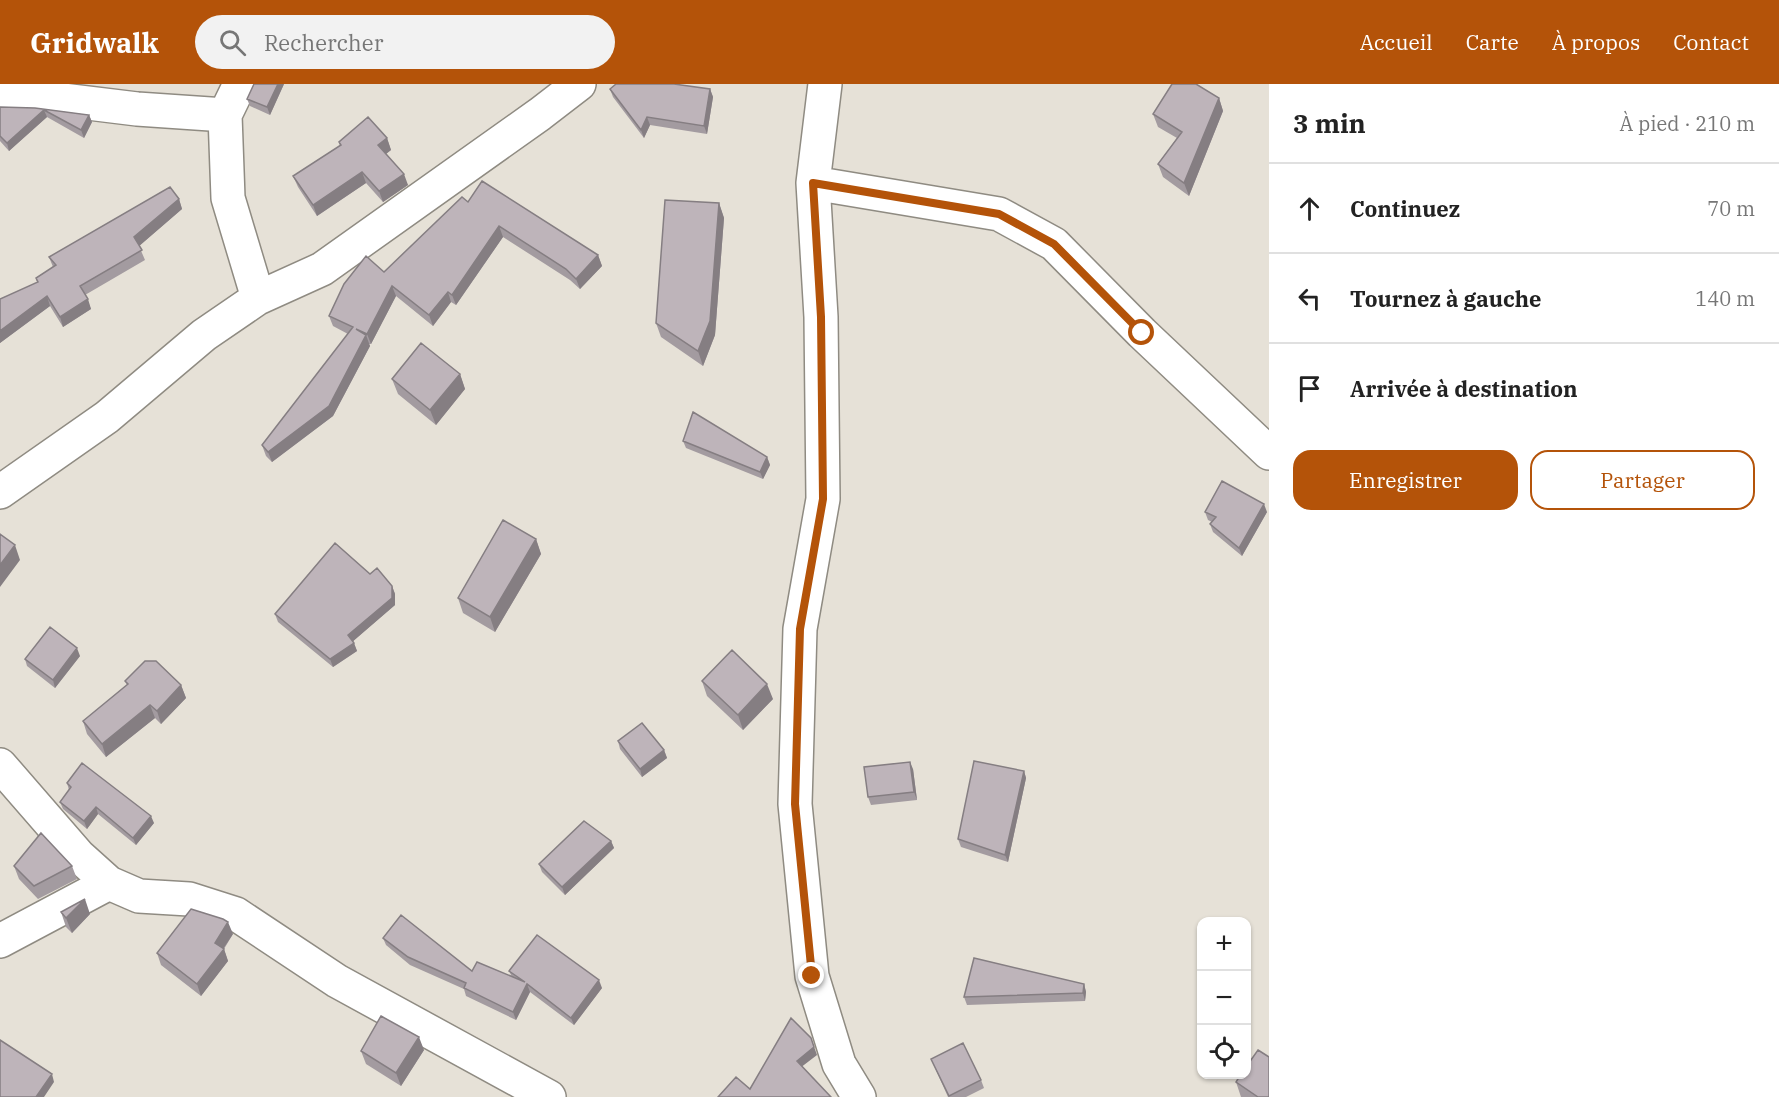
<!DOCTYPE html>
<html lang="fr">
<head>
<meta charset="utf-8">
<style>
	:root { --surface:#fff; --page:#f2f2f2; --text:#222; --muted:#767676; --line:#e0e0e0; --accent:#b45309 }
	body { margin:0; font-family:"IBM Plex Serif",serif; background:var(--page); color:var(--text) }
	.controls { position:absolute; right:18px; bottom:18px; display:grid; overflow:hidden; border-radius:12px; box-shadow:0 2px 4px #0004 }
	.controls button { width:54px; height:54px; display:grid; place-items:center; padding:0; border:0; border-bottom:2px solid var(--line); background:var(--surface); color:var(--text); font:30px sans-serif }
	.stop { position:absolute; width:18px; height:18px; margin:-14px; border:4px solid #b45309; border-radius:50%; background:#fff }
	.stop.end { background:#b45309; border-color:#fff; box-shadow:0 2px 6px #0008 }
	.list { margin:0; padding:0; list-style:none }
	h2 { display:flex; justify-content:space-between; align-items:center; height:78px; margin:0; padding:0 24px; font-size:26px }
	h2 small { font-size:20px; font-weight:400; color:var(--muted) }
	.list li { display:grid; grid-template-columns:39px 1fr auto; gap:18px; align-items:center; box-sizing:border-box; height:90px; padding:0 24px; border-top:2px solid var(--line) }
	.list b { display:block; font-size:22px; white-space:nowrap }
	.list em { font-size:20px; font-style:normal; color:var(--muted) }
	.actions { display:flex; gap:12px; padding:18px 24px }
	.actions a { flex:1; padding:14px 0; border:2px solid var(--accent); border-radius:18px; text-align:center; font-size:21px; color:var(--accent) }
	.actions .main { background:var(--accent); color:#fff }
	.icon { flex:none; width:33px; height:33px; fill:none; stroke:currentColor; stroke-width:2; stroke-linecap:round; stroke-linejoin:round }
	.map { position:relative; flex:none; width:1269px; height:1013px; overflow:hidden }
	header { display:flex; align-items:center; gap:36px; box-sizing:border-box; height:84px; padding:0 30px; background:var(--accent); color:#fff }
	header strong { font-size:28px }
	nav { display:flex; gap:33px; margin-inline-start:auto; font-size:21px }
	.search { width:420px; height:54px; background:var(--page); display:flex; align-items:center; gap:15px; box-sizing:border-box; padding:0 21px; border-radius:33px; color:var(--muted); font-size:22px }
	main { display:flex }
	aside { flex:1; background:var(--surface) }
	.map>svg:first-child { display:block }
</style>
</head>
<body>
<header>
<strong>Gridwalk</strong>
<div class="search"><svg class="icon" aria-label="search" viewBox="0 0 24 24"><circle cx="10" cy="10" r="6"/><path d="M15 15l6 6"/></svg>Rechercher</div>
<nav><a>Accueil</a><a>Carte</a><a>À propos</a><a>Contact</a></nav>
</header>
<main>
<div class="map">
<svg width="1269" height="1013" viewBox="0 0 1269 1013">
	<rect width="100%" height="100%" fill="#e6e1d7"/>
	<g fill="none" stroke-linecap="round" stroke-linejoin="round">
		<defs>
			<path id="minor" d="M240 0 225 31 228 114 258 214
				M825 0 813 99 821 233 823 415 800 545 795 720 812 892 839 980 859 1013
				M0 13H39L137 25 225 31
				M813 99 999 130 1054 160 1142 249 1269 369
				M0 408 107 333 204 251 258 214 322 185 540 30 579 0
				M0 681 79 772 109 799 139 812 189 815 236 830 337 897 549 1013
				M0 857 109 799"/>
		</defs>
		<use href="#minor" stroke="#8f8b82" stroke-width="36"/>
		<use href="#minor" stroke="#fff" stroke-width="33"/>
	</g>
	<path fill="#a39ba0" d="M284 0 270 31 250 22 247 15Z
		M610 5H710L713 13 707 50 650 41 644 54 613 13Z
		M1219 14 1223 27 1189 112 1163 93 1158 80 1177 54 1158 43 1153 30Z
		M0 23 35 24 89 31 92 38 84 54 47 33 9 67 0 57Z
		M387 54 391 66 386 70 408 101 383 118 366 99 317 132 298 103 293 92 340 62 339 58Z
		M179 115 182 125 139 162 145 176 85 211 91 225 63 243 50 222 0 259V215L37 199 36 194 53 183 49 173Z
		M468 118 598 171 602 182 580 205 570 196 503 153 456 221 451 218 433 242 396 212 371 260H369L370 262 333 332 272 378 266 372 262 361 348 250 333 242 329 232 384 188Z
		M719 119 724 134 715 251 703 282 661 253 656 239Z
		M460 290 465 305 436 341 398 310 392 295Z
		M683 357 767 373 770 381 763 395 686 364Z
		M1205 428H1267L1242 472 1213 448 1210 440 1212 438 1208 436Z
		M536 455 541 470 495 548 463 529 458 514Z
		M370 490 392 502 395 510V521L353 557 357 567 333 583 278 538 275 530Z
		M80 572 55 604 27 582 25 575Z
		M125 597 181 601 186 614 161 640 155 634 106 673 87 650 83 637 127 601Z
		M702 597 773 615 743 646 707 612Z
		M618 657 664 666 667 674 642 693 620 665Z
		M913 685 917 716 871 721 868 713Z
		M1024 687 1026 694 1008 778 961 763 958 755Z
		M67 699 154 739 136 761 98 730 87 745 63 725 60 718 69 706Z
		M611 757 614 764 565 811 542 788 539 780Z
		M14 782H72L77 795 38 815 19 795Z
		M61 828 90 830 72 849 66 843Z
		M233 850 224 865 228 877 201 912 161 881 157 869Z
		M383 854 472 887 512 893 509 887 602 904 574 941 530 908 516 936 466 912 464 905 410 881 386 861Z
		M1084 900 1086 908 1085 917 967 921 964 913Z
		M424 966 401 1002 366 980 361 967Z
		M931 975 981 996 984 1004 966 1013H948Z
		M1236 998 1269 1013H1241Z"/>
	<path fill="#857e82" d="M278 0H284L270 31 267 23Z
		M710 5 713 13 707 50 704 42Z
		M1219 14 1223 27 1189 112 1184 99Z
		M44 26 47 33 9 67 7 59Z
		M89 31 92 38 84 54 81 46Z
		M647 33 650 41 644 54 641 46Z
		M387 54 391 66 382 73 378 61Z
		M362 88 366 99 317 132 313 121Z
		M404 90 408 101 383 118 379 107Z
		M179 115 182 125 138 163 134 153Z
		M719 119 724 134 715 251 703 282 698 267Z
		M499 142 503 153 456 221 452 211Z
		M598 171 602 182 580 205 576 195Z
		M392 202 396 212 371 260 367 250Z
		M448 208 451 218 433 242 429 231Z
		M47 212 50 222 0 259V247Z
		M88 215 91 225 63 243 60 233Z
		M366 251 370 262 333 332 272 378 268 368Z
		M460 290 465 305 436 341 430 326Z
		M767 373 770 381 763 395 760 388Z
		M1264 420 1267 428 1242 472 1239 464Z
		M536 455 541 470 495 548 490 533Z
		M15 461 20 476 0 503V481Z
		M392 502 395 510V521L351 559 348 551Z
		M354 559 357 567 333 583 330 575Z
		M77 564 80 572 55 604 53 596Z
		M767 600 773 615 743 646 738 631Z
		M181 601 186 614 161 640 157 627Z
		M150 621 155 634 106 673 102 660Z
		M664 666 667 674 642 693 640 685Z
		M910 678 913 685 917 716 914 708Z
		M1024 687 1026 694 1008 778 1005 771Z
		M96 723 98 730 87 745 84 737Z
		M151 732 154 739 136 761 133 754Z
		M611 757 614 764 565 811 562 803Z
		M85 815 90 830 72 849 66 834Z
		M228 838 233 850 221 868 224 865 228 877 201 912 197 900 215 859Z
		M599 896 602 904 574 941 571 934Z
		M527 900 530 908 516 936 513 928Z
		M1084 900 1086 908 1085 917 1083 909Z
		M419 953 424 966 401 1002 396 989Z
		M811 954 817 971 800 984 797 977Z
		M52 990 54 998 44 1013H36Z"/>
	<path fill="#beb4ba" stroke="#857e82" stroke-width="1.5" d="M254 0H278L267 23 247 15Z
		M616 0H674L710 5 704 42 647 33 641 46 610 5Z
		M1172 0H1196L1219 14 1184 99 1158 80 1182 48 1153 30Z
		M0 23 35 24 89 31 81 46 44 26 7 59 0 52Z
		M368 33 387 54 378 61 404 90 379 107 362 88 313 121 293 92 341 61 339 58Z
		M482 97 598 171 576 195 566 185 499 142 452 211 448 208 429 231 392 202 367 250 356 245 366 251 329 322 268 368 262 361 353 243 329 232 344 200 366 172 384 188 462 113 468 118Z
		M170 103 179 115 134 153 142 166 80 202 88 215 60 233 47 212 0 247V215L38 198 36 194 56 181 49 173Z
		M665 116 719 119 710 237 698 267 656 239Z
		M421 259 460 290 430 326 392 295Z
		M693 328 767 373 760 388 683 357Z
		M1222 397 1264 420 1239 464 1210 440 1216 433 1205 428Z
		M503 436 536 455 490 533 458 514Z
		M0 450 15 461 0 481Z
		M335 459 370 490 377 484 392 502V514L348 551 354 559 330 575 275 530Z
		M50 543 77 564 53 596 25 575Z
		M732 566 767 600 738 631 702 597Z
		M145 577H156L181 601 157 627 150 621 102 660 83 637 128 600 125 597Z
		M642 639 664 666 640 685 618 657Z
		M974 677 1024 687 1005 771 958 755Z
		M910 678 914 708 868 713 864 683Z
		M82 679 151 732 133 754 96 723 84 737 60 718 71 703 67 699Z
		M584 737 611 757 562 803 539 780Z
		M41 749 72 782 34 802 14 782Z
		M85 815 66 834 61 828Z
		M191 825 223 835 228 838 215 859 224 865 197 900 157 869Z
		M401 831 472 887 477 878 525 898 509 887 537 851 599 896 571 934 527 900 513 928 464 904 466 899 408 873 383 854Z
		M974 874 1084 900 1083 909 964 913Z
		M381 932 419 953 396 989 361 967Z
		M791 934 811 954 814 963 797 977 831 1013H718L736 993 750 1005Z
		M0 956 52 990 36 1013H0Z
		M963 959 981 996 949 1012 931 975Z
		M1258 966 1269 973V1013H1258L1236 998 1241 990H1246V983Z"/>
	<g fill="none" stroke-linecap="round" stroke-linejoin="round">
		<path stroke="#b45309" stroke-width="8" d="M812 892 795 720 800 545 823 415 821 233 813 99 999 130 1054 160 1142 249"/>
	</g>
</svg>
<div class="controls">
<button>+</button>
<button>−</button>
<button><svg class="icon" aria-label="locate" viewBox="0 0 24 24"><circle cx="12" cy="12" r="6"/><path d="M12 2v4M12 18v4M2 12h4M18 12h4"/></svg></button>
</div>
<div class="stop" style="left:1142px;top:249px"></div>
<div class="stop end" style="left:812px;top:892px"></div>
</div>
<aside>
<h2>3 min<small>À pied · 210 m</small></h2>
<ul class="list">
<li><svg class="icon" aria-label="ahead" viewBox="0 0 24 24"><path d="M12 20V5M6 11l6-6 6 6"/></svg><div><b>Continuez</b></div><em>70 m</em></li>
<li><svg class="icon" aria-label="left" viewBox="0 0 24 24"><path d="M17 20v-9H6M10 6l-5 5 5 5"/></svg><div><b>Tournez à gauche</b></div><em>140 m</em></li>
<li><svg class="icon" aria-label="arrive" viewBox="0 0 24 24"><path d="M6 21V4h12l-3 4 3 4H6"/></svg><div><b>Arrivée à destination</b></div></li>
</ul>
<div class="actions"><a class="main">Enregistrer</a><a>Partager</a></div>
</aside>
</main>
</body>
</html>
